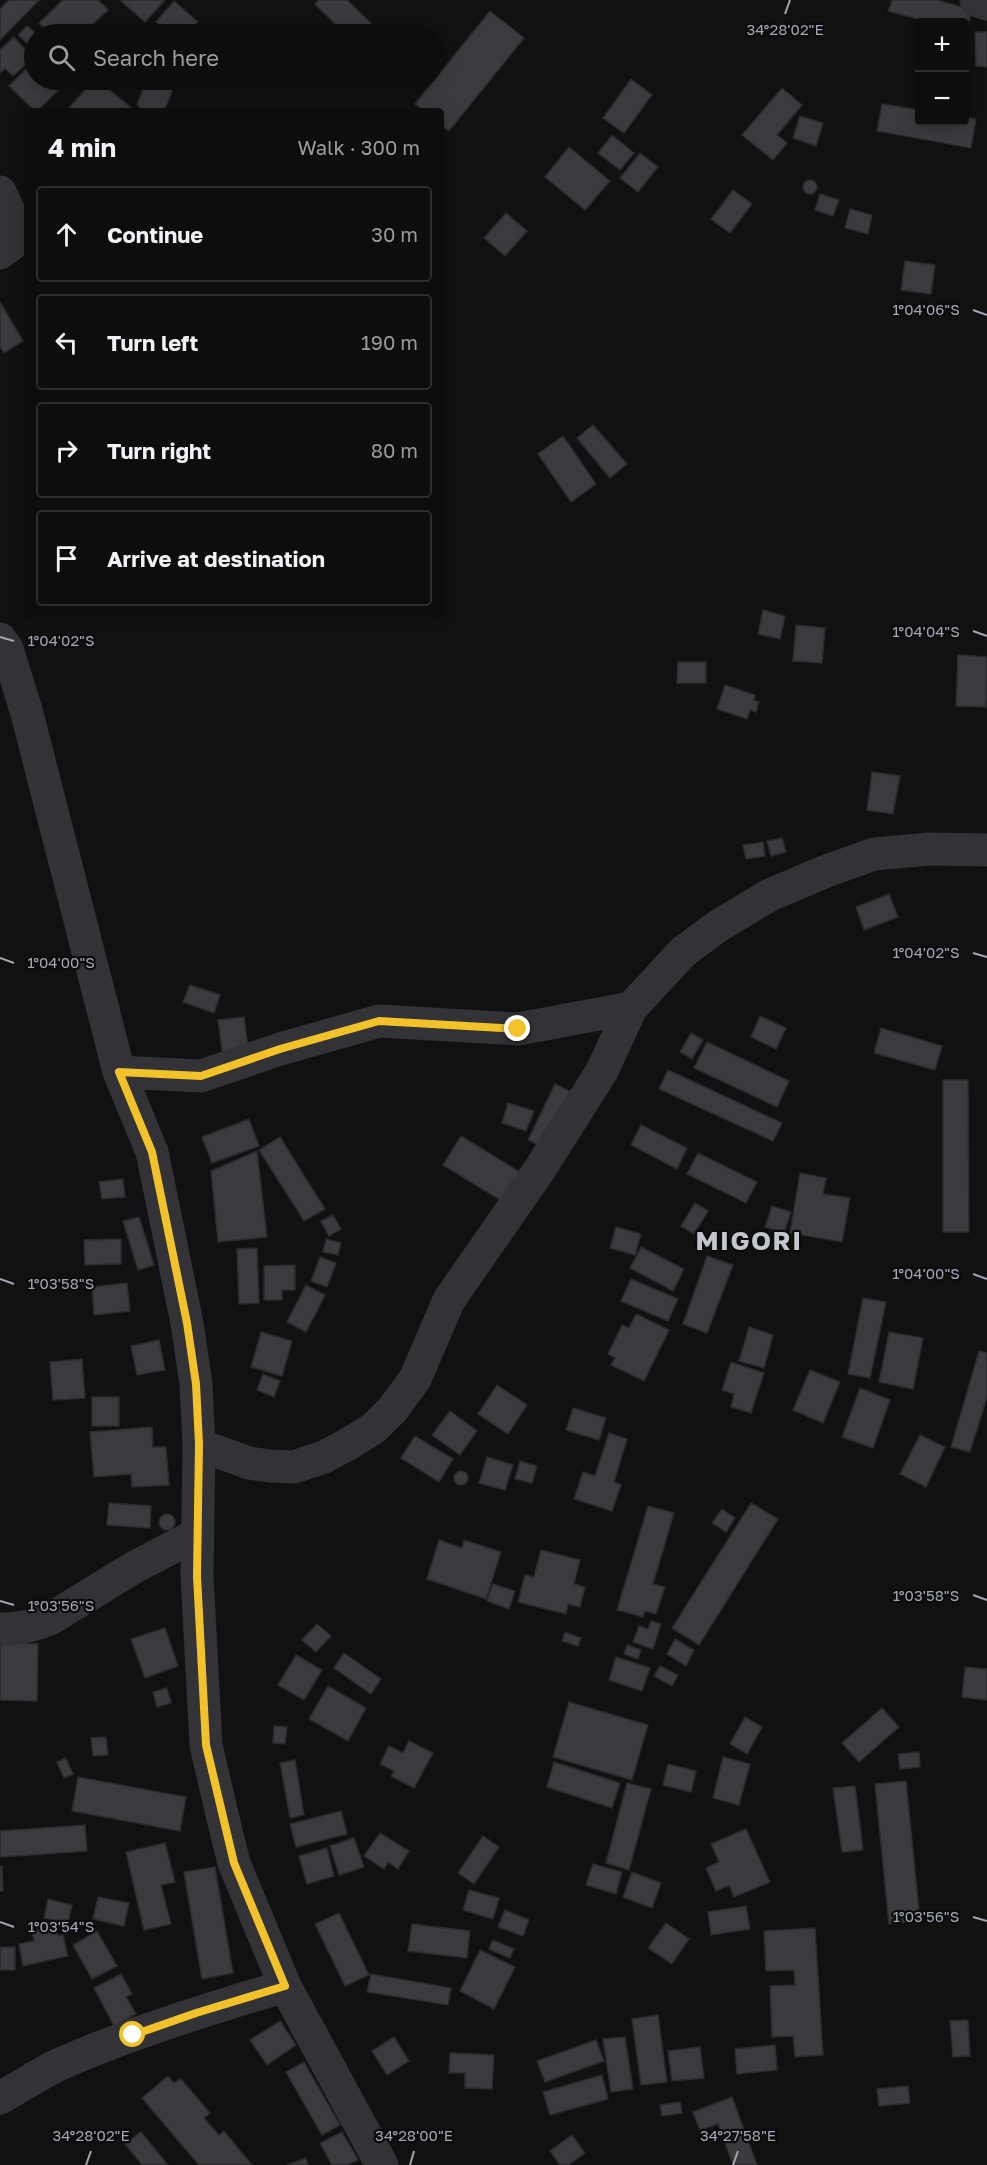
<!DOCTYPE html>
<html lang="en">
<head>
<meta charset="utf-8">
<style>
	:root { --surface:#0d0d0e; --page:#1b1b1c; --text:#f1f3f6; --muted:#9a9c9e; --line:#2d2d2e }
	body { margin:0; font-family:"Golos Text",sans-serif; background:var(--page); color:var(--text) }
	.controls { position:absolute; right:18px; top:18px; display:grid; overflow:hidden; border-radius:6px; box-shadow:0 3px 15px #0003 }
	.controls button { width:54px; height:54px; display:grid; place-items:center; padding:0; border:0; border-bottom:2px solid var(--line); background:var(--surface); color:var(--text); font:30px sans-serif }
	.stop { position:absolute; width:18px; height:18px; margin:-14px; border:4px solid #f1c22a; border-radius:50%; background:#fff }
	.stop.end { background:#f1c22a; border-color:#fff; box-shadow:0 2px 6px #0008 }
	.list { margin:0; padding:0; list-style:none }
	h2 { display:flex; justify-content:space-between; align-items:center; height:78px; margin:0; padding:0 24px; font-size:26px }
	h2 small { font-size:20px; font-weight:400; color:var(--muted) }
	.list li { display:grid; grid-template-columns:39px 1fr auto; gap:18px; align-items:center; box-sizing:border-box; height:96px; margin:0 12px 12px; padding:0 12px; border:2px solid var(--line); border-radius:6px }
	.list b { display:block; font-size:22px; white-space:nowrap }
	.list em { font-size:20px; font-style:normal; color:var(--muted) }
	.icon { flex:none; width:33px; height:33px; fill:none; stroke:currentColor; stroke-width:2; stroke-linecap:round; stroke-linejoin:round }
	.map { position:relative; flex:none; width:987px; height:2165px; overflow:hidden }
	.search { position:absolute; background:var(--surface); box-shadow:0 3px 15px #0003; left:24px; top:24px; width:420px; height:66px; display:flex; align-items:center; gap:15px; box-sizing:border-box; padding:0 21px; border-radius:33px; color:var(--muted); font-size:22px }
	.panel { position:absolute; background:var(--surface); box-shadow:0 3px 15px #0003; left:24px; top:108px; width:420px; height:510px; border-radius:6px }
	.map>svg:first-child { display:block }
</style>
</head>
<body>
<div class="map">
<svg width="987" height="2165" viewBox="0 0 987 2165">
	<rect width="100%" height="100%" fill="#111112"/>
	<path fill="#3b3b3f" stroke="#2b2b2e" stroke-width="1.5" d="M9 0H39L0 40V9Z
		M63 0H98L108 10 82 34H51L39 23Z
		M120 0H165L145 22Z
		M319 0H347L382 34H345L315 4Z
		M892 0H937L972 10 966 33 964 22H929L888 11Z
		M174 1 198 22 186 34H166L168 32 156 22Z
		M490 11 524 38 449 131 441 125V111H424L415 104Z
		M119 24 130 34H108Z
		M27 26 37 34H34V43L31 47 18 35Z
		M975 32H987V67L976 66Z
		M14 37 33 58 13 76 5 68 0 73V50Z
		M34 61V80H69L37 111H35L9 86Z
		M631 79 652 95 624 133 603 118Z
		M94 80H98L135 111H66Z
		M146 80 173 89 164 111H143L137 105Z
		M782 88 802 105 777 135 787 143 773 160 742 135Z
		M882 104 920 110V122H964V117L976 119 971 148 877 131Z
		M800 116 823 123 816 146 793 138Z
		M612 135 634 153 620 170 598 153Z
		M569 147 610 181 585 210 545 177Z
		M640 153 658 167 638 192 620 178Z
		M803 187a7 7 0 1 1 14 0a7 7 0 1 1-14 0Z
		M733 190 752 204 730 233 711 219Z
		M820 194 839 200 833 216 815 210Z
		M850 209 872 215 868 234 845 228Z
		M506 213 527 231 505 256 484 238Z
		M905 261 935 265 931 294 901 290Z
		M0 302 23 341 4 353 0 347Z
		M593 425 627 464 610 478 577 438Z
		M563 436 596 484 571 502 538 454Z
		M763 610 785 616 780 639 758 634Z
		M796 625 825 628 822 663 793 661Z
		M958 655 987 657 986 707 956 706Z
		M678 662H706V683H677Z
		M725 685 755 695 754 700 759 702 756 712 750 710 747 719 717 709Z
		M872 772 900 776 893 814 867 810Z
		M782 838 786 852 771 856 767 841Z
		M763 842 765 856 746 859 743 845Z
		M889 894 898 917 864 930 856 907Z
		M190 985 220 995 214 1013 183 1002Z
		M760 1016 786 1028 776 1049 751 1037Z
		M244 1017 249 1054 223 1057 218 1020Z
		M881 1028 942 1046 935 1070 874 1053Z
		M691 1033 703 1040 692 1059 680 1052Z
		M707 1042 789 1081 777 1107 694 1068Z
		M668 1070 782 1123 773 1141 659 1089Z
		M943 1080H968L969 1232H943Z
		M555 1084 578 1095 551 1151 528 1140Z
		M508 1103 534 1111 526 1131 502 1123Z
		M249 1119 259 1146 212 1163 202 1137Z
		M641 1125 687 1148 677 1169 631 1145Z
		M461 1136 528 1177 510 1206 443 1165Z
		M280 1137 325 1209 304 1221 259 1150Z
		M257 1151 267 1237 218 1242 211 1171Z
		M698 1153 757 1182 746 1203 687 1174Z
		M800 1173 826 1178 823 1194 850 1198 842 1242 790 1233Z
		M123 1179 125 1197 102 1199 99 1182Z
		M695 1203 708 1211 694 1234 681 1226Z
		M772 1206 791 1212 784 1233 765 1227Z
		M333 1215 341 1229 329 1236 321 1221Z
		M139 1217 154 1265 138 1270 123 1221Z
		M616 1227 641 1234 635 1255 610 1248Z
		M121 1239V1264L85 1265 84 1240Z
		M326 1239 341 1243 338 1255 323 1252Z
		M641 1247 684 1269 673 1291 630 1268Z
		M257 1248 259 1303 239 1304 237 1249Z
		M707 1256 733 1265 707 1333 683 1324Z
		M320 1257 336 1263 327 1287 311 1281Z
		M295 1265V1290H282V1300H264V1266Z
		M631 1279 678 1299 668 1321 621 1301Z
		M127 1283 130 1311 94 1315 92 1287Z
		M306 1285 325 1295 306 1332 287 1322Z
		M863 1298 886 1302 870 1378 848 1374Z
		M636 1314 669 1330 644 1381 611 1365 615 1358 608 1354 622 1325 629 1328Z
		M749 1327 773 1335 764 1368 739 1361Z
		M261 1332 292 1341 282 1376 251 1367Z
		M889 1332 923 1338 913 1389 879 1382Z
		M159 1340 165 1370 137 1375 131 1346Z
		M979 1351 987 1353V1397L970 1452 951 1447Z
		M82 1359 85 1398 53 1400 50 1362Z
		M731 1362 764 1373 751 1413 731 1407 734 1394 722 1390Z
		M810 1370 840 1382 823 1423 793 1410Z
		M263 1374 280 1381 274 1397 257 1390Z
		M497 1385 527 1405 508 1434 478 1414Z
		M860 1388 890 1400 873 1448 842 1437Z
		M92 1397H119V1426H92Z
		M573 1408 606 1418 599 1440 566 1430Z
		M450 1411 477 1431 460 1455 432 1435Z
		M152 1427 153 1447H166L169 1485 132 1487 131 1474 94 1477 90 1432Z
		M609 1433 627 1439 614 1482 621 1485 612 1511 574 1499 583 1472 595 1476Z
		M920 1435 945 1447 926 1487 900 1474Z
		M415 1436 453 1459 439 1482 401 1458Z
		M487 1457 513 1465 505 1490 479 1483Z
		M520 1461 537 1466 532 1483 515 1479Z
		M454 1478a7 7 0 1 1 14 0a7 7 0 1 1-14 0Z
		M109 1503 151 1506 150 1528 107 1525Z
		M751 1503 778 1519 699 1645 672 1628Z
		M648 1506 674 1513 653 1584 665 1587 656 1614 645 1611 643 1617 617 1610Z
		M722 1509 735 1518 726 1532 712 1523Z
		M159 1522a8 8 0 1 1 16 0a8 8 0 1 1-16 0Z
		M439 1540 462 1548 464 1540 501 1552 486 1599 427 1579Z
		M541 1550 580 1560 574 1584 585 1587 580 1607 568 1604 566 1614 518 1602 525 1575 534 1577Z
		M493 1584 515 1591 509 1609 487 1601Z
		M651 1621 661 1624 653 1649 633 1642 639 1626 648 1629Z
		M317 1624 331 1636 316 1652 302 1640Z
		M165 1628 178 1666 145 1678 131 1639Z
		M565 1632 581 1638 578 1646 562 1641Z
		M675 1639 694 1650 686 1666 667 1654Z
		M0 1642 38 1644 37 1701 0 1700Z
		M627 1645 641 1650 638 1659 624 1654Z
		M344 1653 381 1679 371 1694 334 1668Z
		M296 1655 322 1670 304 1700 278 1685Z
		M616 1657 650 1668 642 1691 609 1680Z
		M660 1666 678 1675 672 1686 654 1676Z
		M965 1667 987 1669V1700L962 1697Z
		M328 1686 366 1708 348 1741 309 1719Z
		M167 1688 171 1703 157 1707 153 1692Z
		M569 1702 648 1725 632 1780 553 1757Z
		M882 1708 899 1727 859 1762 842 1743Z
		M745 1717 762 1727 747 1754 730 1744Z
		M274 1726 287 1727 285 1744 273 1743Z
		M106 1737 108 1755 93 1756 91 1738Z
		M409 1741 433 1753 414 1788 391 1776 394 1771 380 1764 389 1746 403 1753Z
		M919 1752 920 1767 900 1769 898 1754Z
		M723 1757 750 1764 739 1805 713 1798Z
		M66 1758 73 1774 64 1778 57 1762Z
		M295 1760 304 1815 290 1818 280 1763Z
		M554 1762 620 1783 612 1808 547 1787Z
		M668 1764 696 1771 691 1792 663 1785Z
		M78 1777 186 1797 180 1831 72 1811Z
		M906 1781 920 1921 889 1924 875 1784Z
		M627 1783 651 1789 629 1870 606 1863Z
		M855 1786 863 1850 842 1852 833 1788Z
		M341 1811 347 1834 296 1847 290 1824Z
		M85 1825 87 1851 0 1857V1831Z
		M746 1829 770 1882 734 1897 729 1885 716 1891 706 1868 719 1862 711 1844Z
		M380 1833 409 1851 398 1869 388 1862 384 1869 364 1856Z
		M483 1836 499 1847 474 1884 458 1873Z
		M354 1838 364 1867 339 1875 330 1846Z
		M165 1843 175 1882 161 1885 171 1924 144 1930 126 1852Z
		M327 1848 334 1876 307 1884 299 1856Z
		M593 1864 622 1872 616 1894 586 1885Z
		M0 1866H2L3 1891H0Z
		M215 1867 233 1973 202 1979 184 1872Z
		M632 1872 661 1883 652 1908 623 1897Z
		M469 1890 499 1898 493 1919 463 1910Z
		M98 1897 129 1903 124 1926 93 1919Z
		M48 1899 72 1905 68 1923 44 1918Z
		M746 1906 750 1929 711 1935 708 1912Z
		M505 1910 529 1920 523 1936 498 1927Z
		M339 1913 369 1975 345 1986 315 1924Z
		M666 1923 689 1939 672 1964 648 1948Z
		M412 1924 470 1931 467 1958 408 1951Z
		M56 1926 58 1936 63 1935 68 1956 23 1966 19 1944 34 1941 32 1931Z
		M815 1928 823 2055 795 2057 793 2036 772 2037 770 1986 795 1985 794 1970 766 1971 764 1931Z
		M97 1931 117 1966 92 1979 73 1945Z
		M493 1940 514 1949 510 1958 489 1949Z
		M0 1947H15V1970H0Z
		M480 1950 515 1967 494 2009 460 1991Z
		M121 1974 132 1994 126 1997 136 2014 114 2026 94 1988Z
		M371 1974 451 1988 448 2005 367 1992Z
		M658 2015 667 2082 641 2085 632 2019Z
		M968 2020 970 2056 953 2057 950 2021Z
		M280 2021 296 2045 267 2065 250 2040Z
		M394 2037 409 2061 387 2075 372 2051Z
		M625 2037 633 2089 611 2092 603 2039Z
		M596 2040 604 2061 545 2082 537 2061Z
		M775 2045 777 2070 737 2074 735 2049Z
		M700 2047 704 2078 672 2081 668 2051Z
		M450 2053 494 2055 492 2089 465 2088V2073H449Z
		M304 2062 340 2125 322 2135 286 2072Z
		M602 2075 608 2099 550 2115 543 2092Z
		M168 2076 174 2083 181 2079 210 2113 204 2118 219 2135 224 2131 252 2165H199L142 2098Z
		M908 2086 910 2103 879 2106 877 2089Z
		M732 2097 757 2165H733L718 2124 700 2130 693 2112Z
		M680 2102 682 2113 662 2116 660 2105Z
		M141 2132 168 2165H142L125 2144Z
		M342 2132 358 2160 347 2165H332L320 2143Z
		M572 2135 585 2153 568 2165H560L550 2151Z
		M306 2158 308 2165H287Z"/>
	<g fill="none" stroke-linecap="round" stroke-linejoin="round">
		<path stroke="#323237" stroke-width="33" d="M976 0 987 4
			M0 192C8 210 19 226 11 245L0 253
			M0 639 7 649 26 710 119 1072 152 1152 187 1323 196 1384 199 1445 197 1576 206 1745 221 1810 234 1863 285 1986 382 2165
			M119 1072 201 1076 280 1049 379 1021 518 1029 631 1008
			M199 1445 249 1463 269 1466 294 1467 324 1457 350 1443 374 1428 393 1409 415 1379 449 1300 540 1169 602 1071 631 1008 683 952 718 926 770 895 824 872 874 854 930 849 987 850
			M0 1629C18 1629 34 1626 50 1619L133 1568 198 1534
			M0 2098C20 2087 39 2074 60 2064 133 2032 209 2009 285 1986"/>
	</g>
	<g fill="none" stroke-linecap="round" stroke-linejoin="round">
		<path stroke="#f1c22a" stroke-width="8" d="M133 2035 196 2013 285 1986 234 1863 206 1745 197 1576 199 1444 196 1384 187 1323 152 1152 119 1072 201 1076 280 1049 379 1021 518 1029"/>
	</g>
	<path fill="none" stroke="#a2a6b3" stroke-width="2" d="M785 14 790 0M973 310 987 315M973 631 987 636M0 637 14 641M973 953 987 957M0 958 14 963M973 1274 987 1279M0 1279 14 1284M973 1595 987 1600M0 1601 14 1605M973 1917 987 1921M0 1922 14 1927M86 2165 91 2151M410 2165 414 2151M733 2165 738 2151"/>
	<g text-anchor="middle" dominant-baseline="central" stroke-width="4.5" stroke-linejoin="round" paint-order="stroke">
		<g font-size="26" font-weight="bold" letter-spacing="1.5" fill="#c3c5cf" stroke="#0c0c0d">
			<text x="749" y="1240">MIGORI</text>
		</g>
	</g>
	<g font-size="15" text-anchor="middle" fill="#a2a6b3" stroke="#0c0c0d" stroke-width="4.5" stroke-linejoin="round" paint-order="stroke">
		<text x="785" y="35">34°28'02"E</text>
		<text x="926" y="315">1°04'06"S</text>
		<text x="926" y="637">1°04'04"S</text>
		<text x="61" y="646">1°04'02"S</text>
		<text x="926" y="958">1°04'02"S</text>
		<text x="61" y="968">1°04'00"S</text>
		<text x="926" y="1279">1°04'00"S</text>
		<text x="61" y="1289">1°03'58"S</text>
		<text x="926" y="1601">1°03'58"S</text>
		<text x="61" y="1611">1°03'56"S</text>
		<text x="926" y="1922">1°03'56"S</text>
		<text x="61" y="1932">1°03'54"S</text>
		<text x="91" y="2141">34°28'02"E</text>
		<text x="414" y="2141">34°28'00"E</text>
		<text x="738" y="2141">34°27'58"E</text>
	</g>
</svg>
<div class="controls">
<button>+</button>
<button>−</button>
</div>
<div class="stop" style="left:133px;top:2035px"></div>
<div class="stop end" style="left:518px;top:1029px"></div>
<div class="search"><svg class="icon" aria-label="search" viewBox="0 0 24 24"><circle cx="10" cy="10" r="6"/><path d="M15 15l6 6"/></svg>Search here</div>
<section class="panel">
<h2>4 min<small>Walk · 300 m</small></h2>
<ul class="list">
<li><svg class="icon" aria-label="ahead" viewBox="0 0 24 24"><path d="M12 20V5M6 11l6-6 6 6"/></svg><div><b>Continue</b></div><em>30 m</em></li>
<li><svg class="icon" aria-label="left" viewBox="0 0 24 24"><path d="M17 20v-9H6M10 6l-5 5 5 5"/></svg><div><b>Turn left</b></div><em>190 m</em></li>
<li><svg class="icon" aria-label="right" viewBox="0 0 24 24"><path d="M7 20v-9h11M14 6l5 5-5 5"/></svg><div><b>Turn right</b></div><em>80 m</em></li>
<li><svg class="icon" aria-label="arrive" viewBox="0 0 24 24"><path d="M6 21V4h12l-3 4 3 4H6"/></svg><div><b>Arrive at destination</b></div></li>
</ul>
</section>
</div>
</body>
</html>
